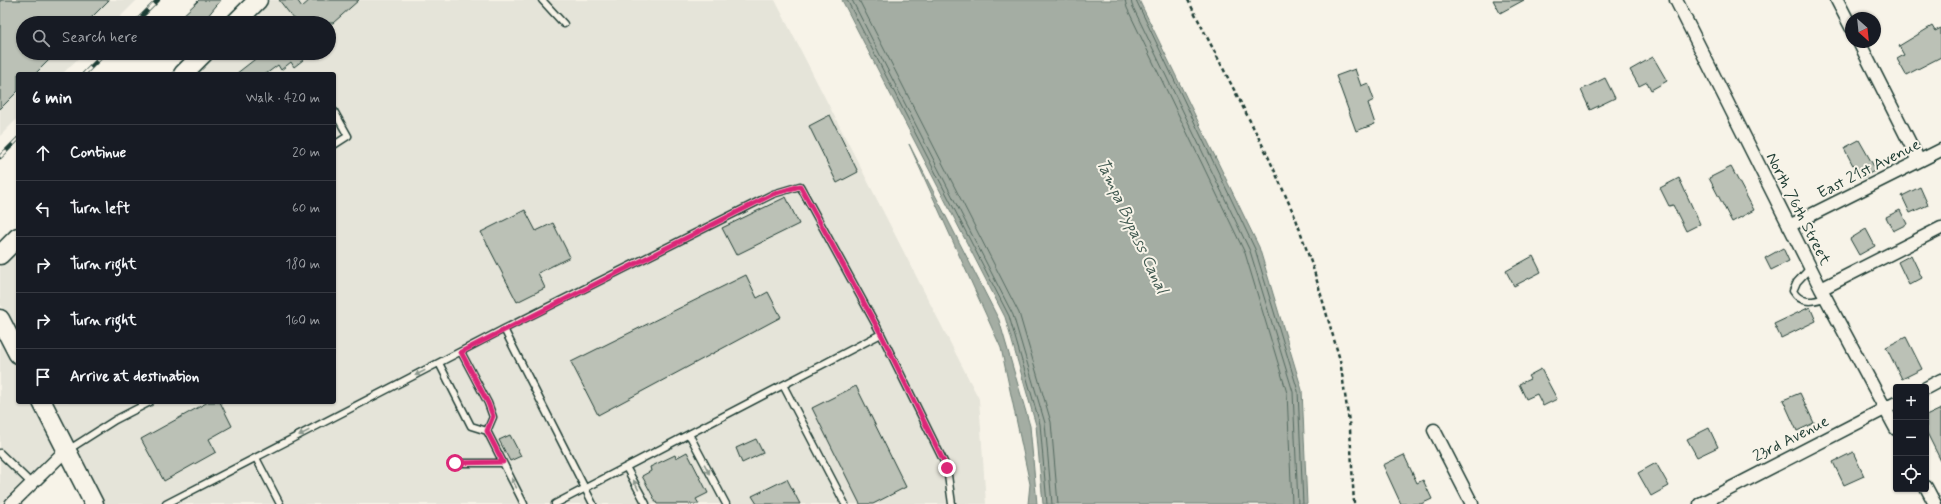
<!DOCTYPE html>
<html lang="en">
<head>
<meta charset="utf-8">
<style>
	:root { --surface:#171b24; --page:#20242c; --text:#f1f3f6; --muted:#9ea1a6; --line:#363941 }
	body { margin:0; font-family:Mynerve,sans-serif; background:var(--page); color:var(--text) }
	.controls { position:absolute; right:12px; bottom:12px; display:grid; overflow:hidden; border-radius:4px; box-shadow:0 1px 3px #0004 }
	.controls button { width:36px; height:36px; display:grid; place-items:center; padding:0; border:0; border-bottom:1px solid var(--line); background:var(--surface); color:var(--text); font:20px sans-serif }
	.compass { position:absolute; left:1845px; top:12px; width:36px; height:36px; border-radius:50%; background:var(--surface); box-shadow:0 1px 3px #0004; rotate:153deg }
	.stop { position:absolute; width:12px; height:12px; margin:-9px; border:3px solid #db2777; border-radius:50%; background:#fff }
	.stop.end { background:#db2777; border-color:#fff; box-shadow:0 1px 4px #0008 }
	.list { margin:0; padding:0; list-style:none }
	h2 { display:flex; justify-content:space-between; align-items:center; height:52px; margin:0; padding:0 16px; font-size:17px }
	h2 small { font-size:13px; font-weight:400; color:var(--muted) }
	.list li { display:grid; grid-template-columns:26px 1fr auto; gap:12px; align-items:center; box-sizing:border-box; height:56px; padding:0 16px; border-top:1px solid var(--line) }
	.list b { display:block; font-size:15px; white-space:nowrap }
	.list em { font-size:13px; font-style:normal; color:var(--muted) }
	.icon { flex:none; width:22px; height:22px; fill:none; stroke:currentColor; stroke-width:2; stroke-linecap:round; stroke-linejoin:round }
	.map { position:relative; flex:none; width:1941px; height:504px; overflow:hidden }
	.search { position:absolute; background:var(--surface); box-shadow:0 1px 3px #0004; left:16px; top:16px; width:320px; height:44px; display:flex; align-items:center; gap:10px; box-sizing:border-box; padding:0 14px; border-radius:22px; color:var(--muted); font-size:15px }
	.panel { position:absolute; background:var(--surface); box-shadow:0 1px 3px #0004; left:16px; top:72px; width:320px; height:332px; border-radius:4px }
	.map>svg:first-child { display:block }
</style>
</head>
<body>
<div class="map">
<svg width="1941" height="504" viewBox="0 0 1941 504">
	<rect width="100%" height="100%" fill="#f7f3e8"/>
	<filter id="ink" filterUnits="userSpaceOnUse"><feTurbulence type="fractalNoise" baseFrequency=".025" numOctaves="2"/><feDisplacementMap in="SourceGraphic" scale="8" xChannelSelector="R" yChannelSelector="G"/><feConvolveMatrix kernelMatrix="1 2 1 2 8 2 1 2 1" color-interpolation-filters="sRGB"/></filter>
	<g filter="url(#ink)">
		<path fill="#e5e4d9" d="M0 0H137L114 23H23V53H84L62 74H18V118L0 136Z
			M269 0H775L979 399 986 504H101L50 402H334V74H194L216 53H329V23H246Z
			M18 248V339L0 303V266Z
			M0 334 18 370V402H34L57 448 0 504Z"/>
		<path fill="#a4ada3" stroke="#6f8077" d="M842 0H1139L1259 247 1302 390 1307 504H1043L1036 425 1005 317Z
			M909 144 999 320 1030 426 1037 504H1028L1030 484 1001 348Z"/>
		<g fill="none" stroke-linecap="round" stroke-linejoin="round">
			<path stroke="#546a60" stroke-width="1" d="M847 0 1009 316 1040 424 1047 504
				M852 0 1013 315 1045 423 1052 504
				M859 0 1019 313 1051 422 1058 504
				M1125 0 1127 8 1245 253 1287 393 1292 504
				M1131 0 1132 5 1250 251 1293 392 1298 504
				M1136 0 1255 249 1298 391 1303 504"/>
		</g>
		<path fill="#bbc1b6" stroke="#1f3d34" d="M0 0H109L86 23H23V53H56L35 74H18V91L0 109Z
			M199 0H221L202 23H175Z
			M279 0H297L302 7 310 0H359L333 23H297Z
			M1493 0H1524L1500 13Z
			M1932 26 1935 31 1941 28V57L1906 75 1897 59 1904 55 1899 46Z
			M263 53H312L294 67 291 62 281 70 278 65 266 74H236Z
			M1653 57 1667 81 1651 90 1647 82 1639 86 1630 70Z
			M1355 69 1361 86 1368 83 1374 100 1368 103 1375 124 1356 131 1336 76Z
			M1605 78 1615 98 1590 110 1581 90Z
			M830 115 858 172 837 183 809 126Z
			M1859 140 1876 170 1860 179 1844 148Z
			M1731 167 1754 210 1732 222 1709 178Z
			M1679 178 1700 224 1686 231 1673 205 1669 206 1660 188Z
			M1920 187 1928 205 1910 213 1902 196Z
			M786 197 799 224 736 255 722 228Z
			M525 210 536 231 553 223 570 257 538 273 545 288 517 302 481 232Z
			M1900 210 1907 224 1893 231 1886 217Z
			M1866 229 1875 246 1859 255 1850 239Z
			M1783 248 1789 261 1771 270 1765 258Z
			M1911 255 1922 278 1909 285 1898 262Z
			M1533 256 1541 272 1514 286 1506 271Z
			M746 275 757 298 768 292 781 317 598 415 571 362Z
			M1810 307 1816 321 1781 338 1774 324Z
			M1906 337 1922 369 1902 379 1886 347Z
			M1541 369 1557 399 1543 406 1537 394 1526 399 1519 384 1530 379 1528 376Z
			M856 386 906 487 873 504H860L812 408Z
			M1800 393 1814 423 1797 431 1783 400Z
			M208 402H220L232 426 209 439 216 452 164 481 141 439Z
			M1941 409V461L1926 431V416Z
			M1709 428 1718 447 1697 457 1687 439Z
			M510 435 521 456 510 461 499 440Z
			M756 439 763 453 742 463 736 448Z
			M687 452 708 493 696 499 699 504H657L642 476 651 471 650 467 675 455 676 458Z
			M1853 452 1864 476 1844 485 1833 462Z
			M1404 455 1417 483 1423 480 1432 499 1421 504H1401L1383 465Z
			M1656 463 1669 486 1651 496 1638 473Z
			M787 479 800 504H757L752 496Z"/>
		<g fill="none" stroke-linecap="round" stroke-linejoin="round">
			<defs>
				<path id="service" d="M542 0 564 24
					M334 111 348 136 334 145
					M1810 268 1797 282 1793 291C1801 304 1812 302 1825 298
					M504 329 593 504
					M461 352 488 403 493 417 487 431
					M439 363 471 426 487 431 524 504
					M783 385 845 504
					M689 434 726 504
					M68 450 115 420 150 402
					M0 453 32 484
					M256 458 280 504
					M455 463H503
					M626 467 646 504
					M166 504 504 329 773 194 800 186 881 334 947 468 952 504
					M555 504 881 334"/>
				<path id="minor" d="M1676 0 1821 289 1896 429
					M1837 0 1851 27
					M1859 42 1919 161
					M1789 226 1941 150
					M1821 289 1941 228
					M1926 388 1941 380
					M1434 430 1472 504
					M1926 487 1935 504
					M11 504 66 450
					M1700 504 1896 403"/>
				<path id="secondary" d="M235 23 258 0
					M183 74 204 53
					M0 255 18 237
					M0 319 18 354
					M42 402 94 504"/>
			</defs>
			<use href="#service" stroke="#1f3d34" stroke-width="9"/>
			<use href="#minor" stroke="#1f3d34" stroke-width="15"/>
			<use href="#secondary" stroke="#1f3d34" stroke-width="21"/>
			<path stroke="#1f3d34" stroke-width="2.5" stroke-dasharray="4 3" stroke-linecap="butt" d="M1188 0 1267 154 1296 219 1314 271 1340 360 1350 429 1354 504"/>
			<use href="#service" stroke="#f7f3e8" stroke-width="6"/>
			<use href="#minor" stroke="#f7f3e8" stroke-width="12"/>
			<use href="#secondary" stroke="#f7f3e8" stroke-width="18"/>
			<defs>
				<path id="rail" d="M135 23 158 0
					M84 74 105 53
					M0 157 18 139"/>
			</defs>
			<use href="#rail" stroke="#1f3d34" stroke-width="4.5"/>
			<use href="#rail" stroke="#f7f3e8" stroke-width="3" stroke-dasharray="9" stroke-linecap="butt"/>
		</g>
		<defs><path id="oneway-solid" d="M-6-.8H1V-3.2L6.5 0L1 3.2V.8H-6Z"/></defs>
		<g fill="#8b988e">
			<use href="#oneway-solid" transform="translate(420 373) rotate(153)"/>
			<use href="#oneway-solid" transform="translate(304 433) rotate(153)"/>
			<use href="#oneway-solid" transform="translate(707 469) rotate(62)"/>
			<use href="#oneway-solid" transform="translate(514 483) rotate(-117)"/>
			<use href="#oneway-solid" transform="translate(636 485) rotate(-117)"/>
		</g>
	</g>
	<g fill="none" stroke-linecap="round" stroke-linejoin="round" filter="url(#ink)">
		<path stroke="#db2777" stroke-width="5" d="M455 463 503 462 487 431 493 416 488 403 461 352 773 194 800 186 881 334 947 468"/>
	</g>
	<g text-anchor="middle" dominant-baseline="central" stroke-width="4" stroke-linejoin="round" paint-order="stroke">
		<g font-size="16" fill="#1f3d34" stroke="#f7f3e8">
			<text transform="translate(1869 169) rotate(-27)">East 21st Avenue</text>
			<text transform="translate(1798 209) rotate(63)">North 76th Street</text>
			<text transform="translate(1791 439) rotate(-27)">23rd Avenue</text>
		</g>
		<g font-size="17" font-style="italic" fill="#405950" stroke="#f7f3e8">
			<text transform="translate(1132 226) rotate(65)">Tampa Bypass Canal</text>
		</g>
	</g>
</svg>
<div class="controls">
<button>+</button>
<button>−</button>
<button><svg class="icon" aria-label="locate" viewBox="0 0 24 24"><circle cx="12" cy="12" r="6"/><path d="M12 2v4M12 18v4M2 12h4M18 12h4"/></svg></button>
</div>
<svg class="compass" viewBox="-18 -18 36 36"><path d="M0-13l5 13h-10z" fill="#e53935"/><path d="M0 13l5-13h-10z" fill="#9ea1a6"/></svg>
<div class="stop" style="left:455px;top:463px"></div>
<div class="stop end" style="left:947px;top:468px"></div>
<div class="search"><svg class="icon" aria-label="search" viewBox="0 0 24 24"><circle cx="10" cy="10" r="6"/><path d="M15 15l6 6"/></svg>Search here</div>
<section class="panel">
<h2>6 min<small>Walk · 420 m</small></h2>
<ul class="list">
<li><svg class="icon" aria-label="ahead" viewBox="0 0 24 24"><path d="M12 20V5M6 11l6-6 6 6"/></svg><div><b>Continue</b></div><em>20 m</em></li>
<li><svg class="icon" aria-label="left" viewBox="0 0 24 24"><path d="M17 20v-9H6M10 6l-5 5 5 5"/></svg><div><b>Turn left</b></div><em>60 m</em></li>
<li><svg class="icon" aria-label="right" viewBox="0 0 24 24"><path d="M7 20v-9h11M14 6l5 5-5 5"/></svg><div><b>Turn right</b></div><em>180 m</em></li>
<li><svg class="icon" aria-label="right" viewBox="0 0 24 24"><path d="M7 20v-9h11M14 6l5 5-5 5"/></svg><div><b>Turn right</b></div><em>160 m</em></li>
<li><svg class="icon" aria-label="arrive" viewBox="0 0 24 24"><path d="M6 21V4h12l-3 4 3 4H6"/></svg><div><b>Arrive at destination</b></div></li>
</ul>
</section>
</div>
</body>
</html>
